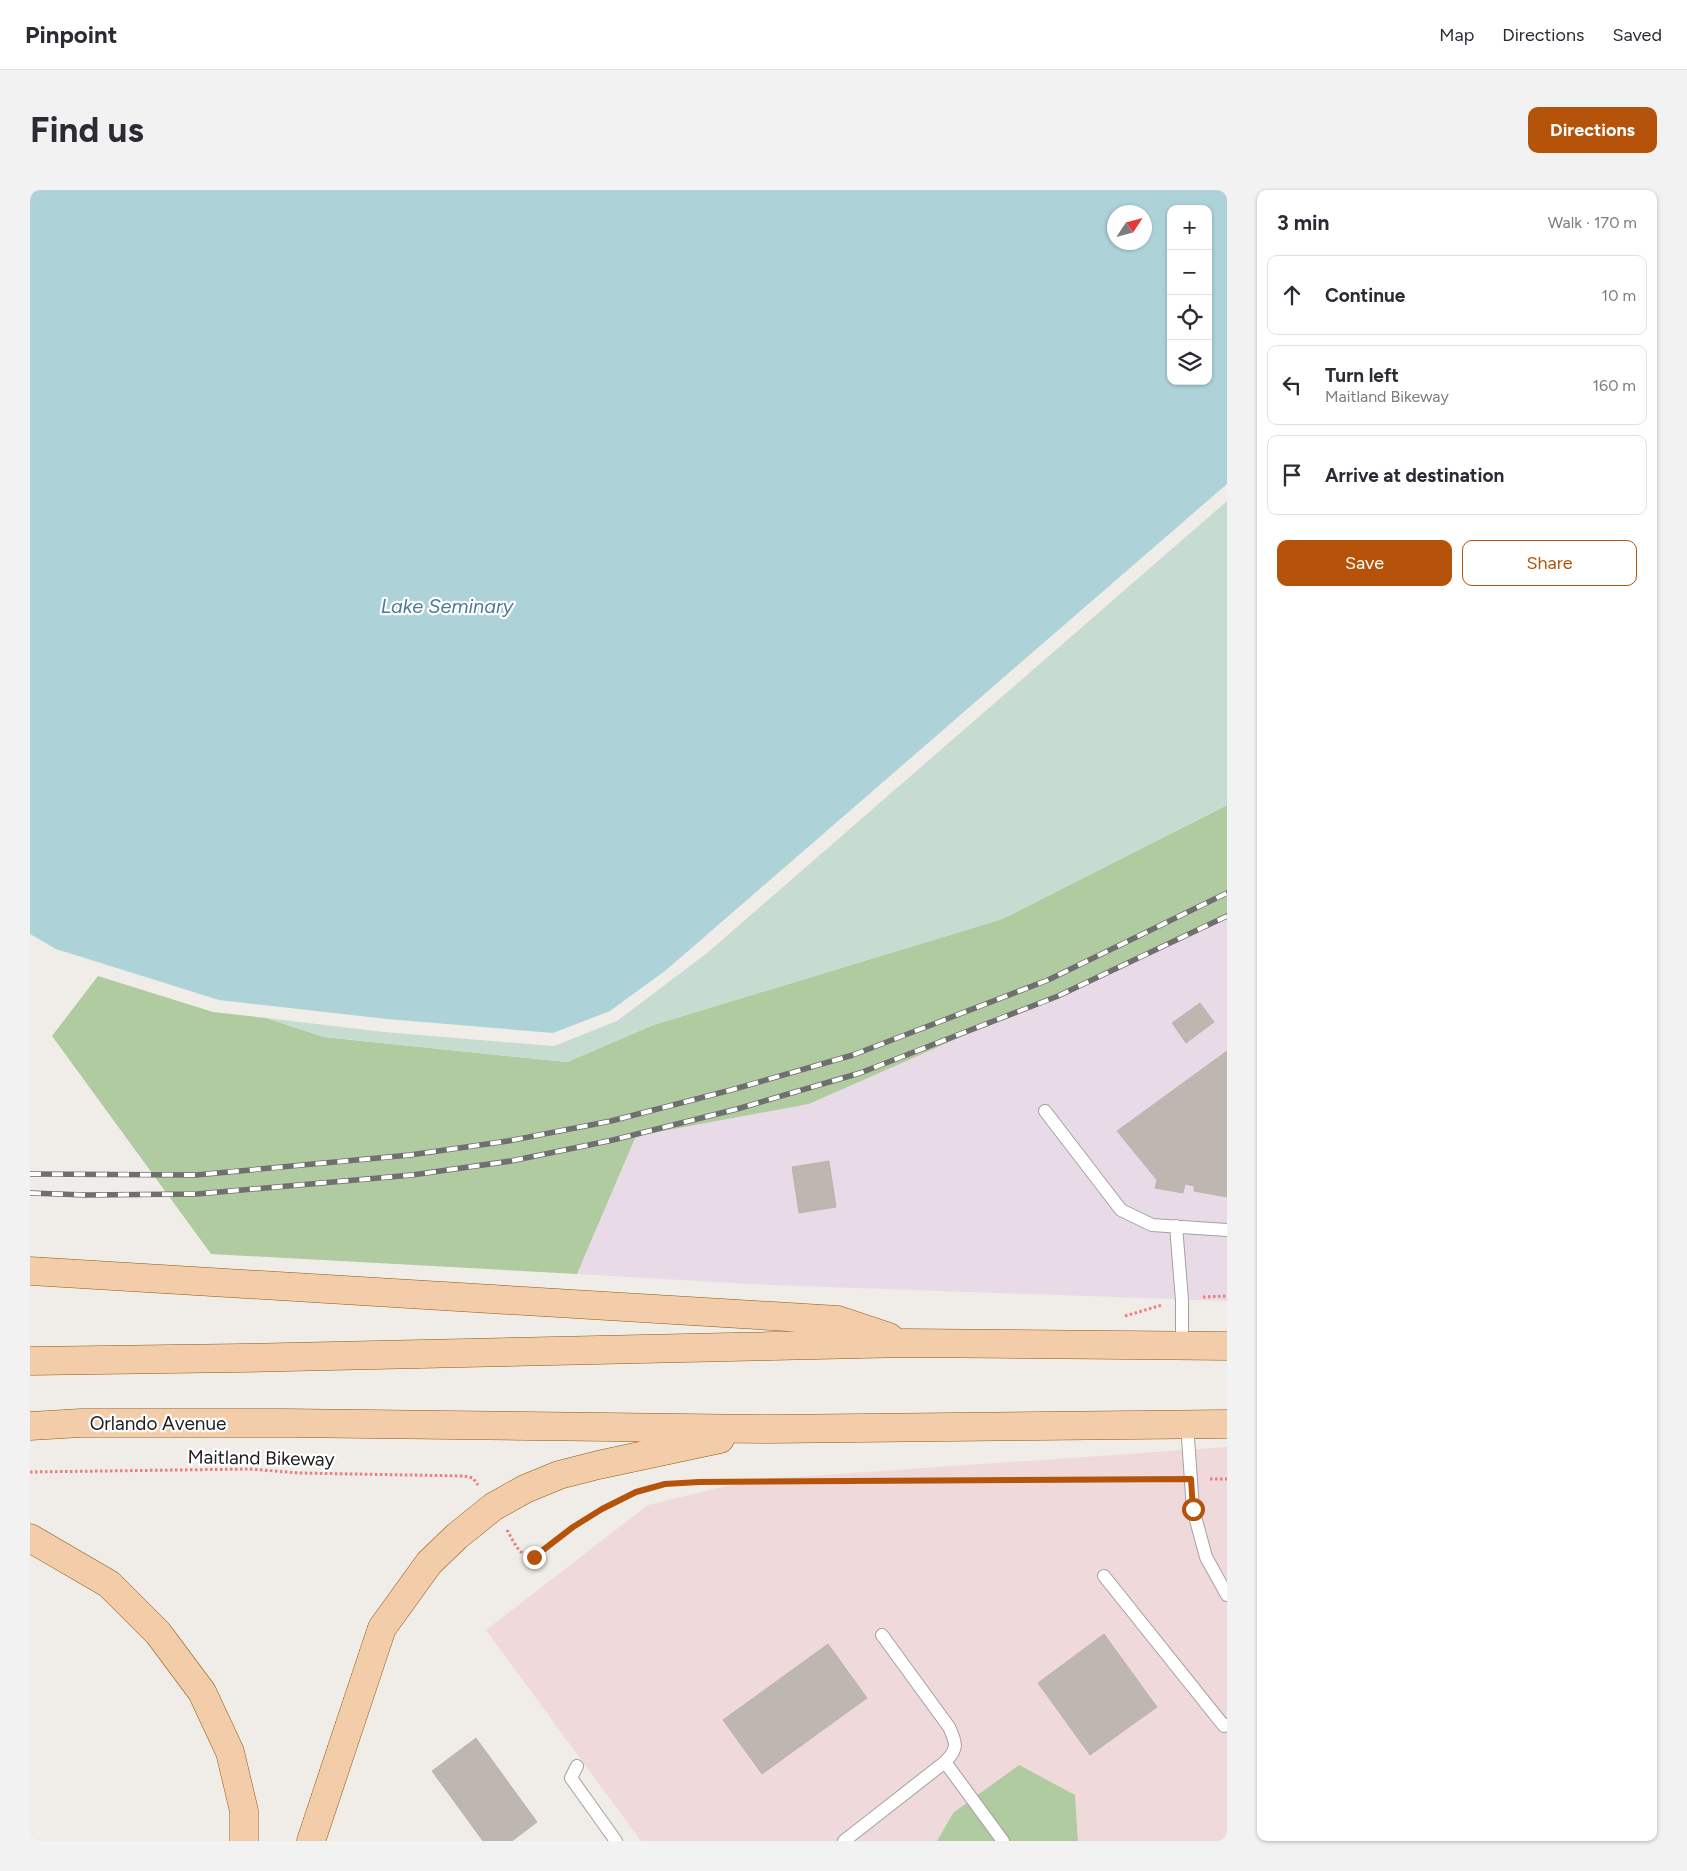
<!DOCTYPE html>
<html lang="en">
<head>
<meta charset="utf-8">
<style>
	:root { --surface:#fff; --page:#f2f2f3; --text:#2b2b33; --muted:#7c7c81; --line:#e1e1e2; --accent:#b45309 }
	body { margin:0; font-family:Figtree,sans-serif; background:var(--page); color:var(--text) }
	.controls { position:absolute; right:15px; top:15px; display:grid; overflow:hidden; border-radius:10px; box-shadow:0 1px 4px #0004 }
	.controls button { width:45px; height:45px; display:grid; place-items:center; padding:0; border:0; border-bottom:1px solid var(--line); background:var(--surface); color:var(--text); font:25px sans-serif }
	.compass { position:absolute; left:1077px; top:15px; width:45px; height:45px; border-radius:50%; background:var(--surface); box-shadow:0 1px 4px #0004; rotate:54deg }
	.stop { position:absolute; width:15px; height:15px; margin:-11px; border:4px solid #b45309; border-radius:50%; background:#fff }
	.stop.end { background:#b45309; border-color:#fff; box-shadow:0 1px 5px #0008 }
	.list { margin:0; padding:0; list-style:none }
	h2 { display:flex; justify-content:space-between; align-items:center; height:65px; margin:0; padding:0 20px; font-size:21px }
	h2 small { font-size:16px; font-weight:400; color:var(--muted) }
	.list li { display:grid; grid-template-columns:32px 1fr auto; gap:15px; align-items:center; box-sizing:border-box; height:80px; margin:0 10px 10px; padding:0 10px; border:1px solid var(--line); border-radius:10px }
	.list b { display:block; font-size:19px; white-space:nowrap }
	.list p { margin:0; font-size:16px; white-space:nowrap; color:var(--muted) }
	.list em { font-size:16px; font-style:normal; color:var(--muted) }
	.actions { display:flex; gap:10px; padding:15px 20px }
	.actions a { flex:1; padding:11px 0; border:1px solid var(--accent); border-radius:10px; text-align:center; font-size:18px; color:var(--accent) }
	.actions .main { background:var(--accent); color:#fff }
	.icon { flex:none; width:28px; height:28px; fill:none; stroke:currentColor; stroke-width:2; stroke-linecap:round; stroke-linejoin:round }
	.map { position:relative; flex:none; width:1197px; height:1651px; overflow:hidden; border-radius:10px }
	header { display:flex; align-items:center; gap:30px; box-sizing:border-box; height:70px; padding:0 25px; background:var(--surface); border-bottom:1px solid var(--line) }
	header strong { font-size:24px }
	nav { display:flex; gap:28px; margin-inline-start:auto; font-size:18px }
	.intro { display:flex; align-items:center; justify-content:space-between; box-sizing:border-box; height:120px; padding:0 30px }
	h1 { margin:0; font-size:35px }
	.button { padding:12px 22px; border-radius:10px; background:var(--accent); color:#fff; font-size:18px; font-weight:700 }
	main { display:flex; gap:30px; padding:0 30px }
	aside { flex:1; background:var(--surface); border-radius:10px; box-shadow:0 1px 4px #0004 }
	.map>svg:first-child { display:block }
</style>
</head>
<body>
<header>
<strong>Pinpoint</strong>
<nav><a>Map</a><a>Directions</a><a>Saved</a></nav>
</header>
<div class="intro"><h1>Find us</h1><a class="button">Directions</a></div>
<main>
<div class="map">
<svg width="1197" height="1651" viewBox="0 0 1197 1651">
	<rect width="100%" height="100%" fill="#f0ede8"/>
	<path fill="#efd9da" d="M1197 1257V1651H1048L1045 1605 923 1623 907 1651H611L456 1440 618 1315 722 1290Z"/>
	<path fill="#e8dbe7" d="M1197 725V1111L740 1095 547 1084 606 946 779 914 1180 737Z"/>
	<path fill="#b1cba1" d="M1197 615V725L1180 737 779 914 606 946 547 1084 181 1064 22 846 68 786 183 822 236 828 294 847 537 872 623 835 972 729Z
		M989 1575 1045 1605 1048 1651H907L923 1623Z"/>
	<path fill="#c7dcd1" d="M1197 311V615L972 729 623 835 537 872 294 847 236 828 354 842 524 856 587 831 677 763Z"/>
	<path fill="#add3d9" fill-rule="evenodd" d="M0 0H1197V294L635 781 580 821 523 843 357 829 189 810 26 759 0 744ZM1141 19H1178V191H1141ZM1084 22H1114V52H1084Z"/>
	<path fill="#bdb6b1" stroke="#c0b3ac" d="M1170 813 1184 832 1156 853 1142 833Z
		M1197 861V1007L1164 1001V996L1155 994 1153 1003 1125 998 1127 990 1087 941Z
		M799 971 806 1017 769 1023 762 977Z
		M1074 1444 1127 1517 1060 1565 1008 1493Z
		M798 1454 837 1508 732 1584 693 1530Z
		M446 1548 507 1632 482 1651H453L402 1581Z"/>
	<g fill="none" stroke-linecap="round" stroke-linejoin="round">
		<defs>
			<path id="lane" d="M1015 921 1091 1020 1122 1035 1197 1040
				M1146 1036 1152 1110V1155
				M1157 1234 1163 1319 1176 1367 1197 1405
				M1074 1386 1194 1536 1197 1535
				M852 1445 919 1537C927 1554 928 1559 915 1572L973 1651
				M547 1576 541 1588 586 1651
				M814 1651 915 1572"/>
			<path id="primary" d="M0 1081 808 1130 859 1147
				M0 1171 211 1168 877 1153 1197 1156
				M0 1236 51 1233H256L740 1239 1197 1234
				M0 1348 79 1394 128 1443 172 1502 200 1562 214 1621V1651
				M281 1651 352 1438 399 1373 427 1346 463 1317 495 1299 529 1285 568 1275 690 1249"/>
		</defs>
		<use href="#lane" stroke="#a2a2a2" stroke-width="14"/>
		<use href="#primary" stroke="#8e590f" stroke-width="29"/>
		<path stroke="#ed7e7c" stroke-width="3" stroke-dasharray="2.5 2.5" stroke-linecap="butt" d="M1173 1107 1197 1106
			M1095 1126 1132 1115
			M0 1282 220 1279 269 1283 434 1286 443 1288 448 1295
			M1180 1289H1197
			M477 1340C484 1352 490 1368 504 1367L543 1337 572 1319 607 1302 635 1294 669 1292 1141 1289"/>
		<use href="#lane" stroke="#fff" stroke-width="12"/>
		<use href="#primary" stroke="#f3cdaa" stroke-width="28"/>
		<defs>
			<path id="rail" d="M0 984 166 985 380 965 478 951 581 931 701 900 823 865 1018 790 1197 703
				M0 1003 55 1005 167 1004 382 985 481 971 583 950 707 919 830 883 1028 806 1197 726"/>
		</defs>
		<use href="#rail" stroke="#6f6f6f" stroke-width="5.5"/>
		<use href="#rail" stroke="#fff" stroke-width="4" stroke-dasharray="11" stroke-linecap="butt"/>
	</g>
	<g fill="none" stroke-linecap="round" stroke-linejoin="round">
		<path stroke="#b45309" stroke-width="6" d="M504 1367 543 1337 572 1319 606 1302 635 1294 669 1292 1161 1289 1163 1319"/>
	</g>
	<g text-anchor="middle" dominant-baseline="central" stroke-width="4.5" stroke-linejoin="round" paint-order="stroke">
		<g font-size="19" fill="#212121" stroke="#fff">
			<text x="128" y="1233">Orlando Avenue</text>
			<text transform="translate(231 1268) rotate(1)">Maitland Bikeway</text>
		</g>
		<g font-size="20" font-style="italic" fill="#4e7999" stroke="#fff">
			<text x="417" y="416">Lake Seminary</text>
		</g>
	</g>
</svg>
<div class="controls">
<button>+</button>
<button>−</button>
<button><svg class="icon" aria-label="locate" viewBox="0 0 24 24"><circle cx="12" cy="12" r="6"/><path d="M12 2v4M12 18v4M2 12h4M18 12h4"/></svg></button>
<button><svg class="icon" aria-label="layers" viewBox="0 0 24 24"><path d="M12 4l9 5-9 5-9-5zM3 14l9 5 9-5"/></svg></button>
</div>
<svg class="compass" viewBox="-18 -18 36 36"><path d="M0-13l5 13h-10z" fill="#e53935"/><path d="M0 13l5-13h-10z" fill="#7c7c81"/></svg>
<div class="stop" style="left:1163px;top:1319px"></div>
<div class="stop end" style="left:504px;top:1367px"></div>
</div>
<aside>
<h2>3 min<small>Walk · 170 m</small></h2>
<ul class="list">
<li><svg class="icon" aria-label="ahead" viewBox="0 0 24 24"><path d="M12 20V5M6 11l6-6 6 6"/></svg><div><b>Continue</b></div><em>10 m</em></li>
<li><svg class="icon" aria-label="left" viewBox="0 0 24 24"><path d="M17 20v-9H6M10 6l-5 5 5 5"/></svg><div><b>Turn left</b><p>Maitland Bikeway</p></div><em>160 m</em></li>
<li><svg class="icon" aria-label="arrive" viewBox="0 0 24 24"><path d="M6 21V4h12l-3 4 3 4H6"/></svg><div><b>Arrive at destination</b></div></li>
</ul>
<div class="actions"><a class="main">Save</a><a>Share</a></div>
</aside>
</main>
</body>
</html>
